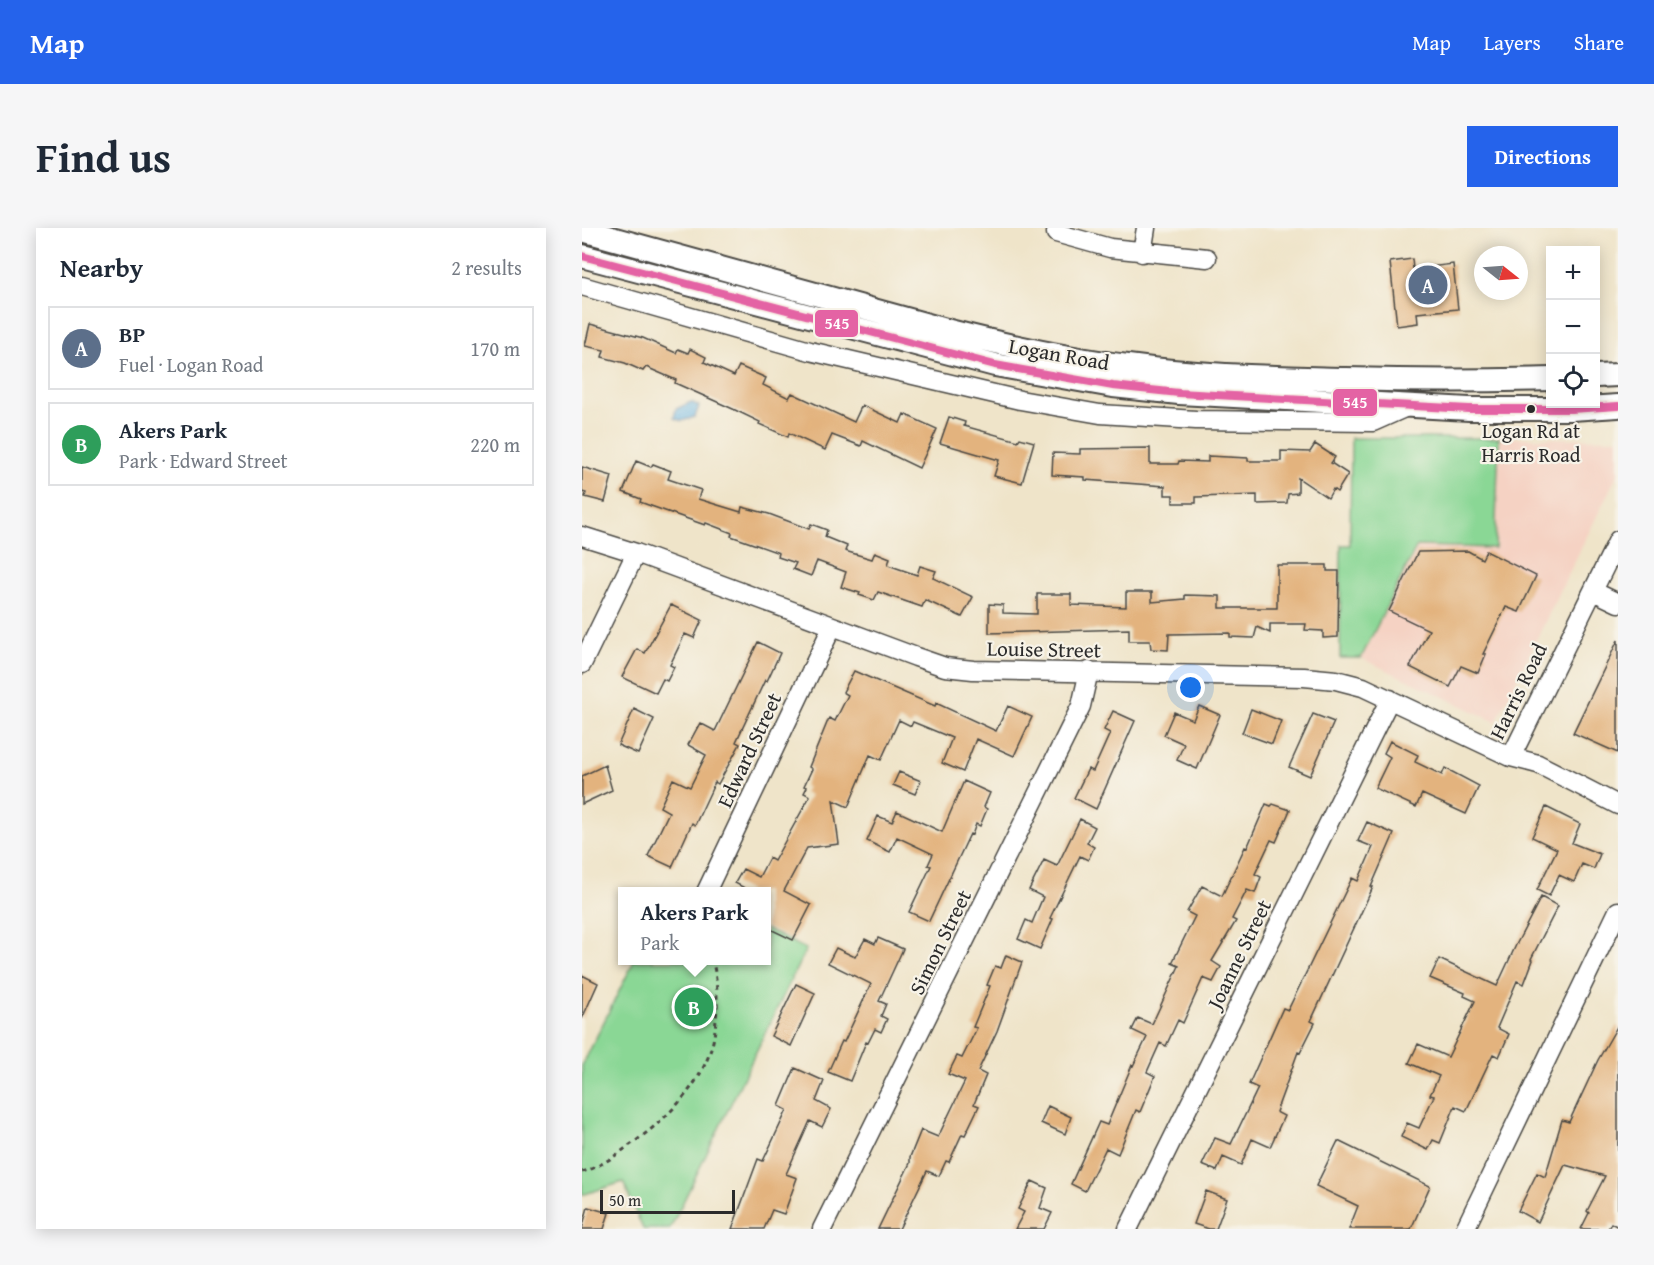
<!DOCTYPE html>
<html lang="en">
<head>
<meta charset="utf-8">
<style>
	:root { --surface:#fff; --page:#f6f6f7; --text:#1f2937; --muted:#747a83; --line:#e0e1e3; --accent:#2563eb }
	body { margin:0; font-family:"Gentium Book Plus",serif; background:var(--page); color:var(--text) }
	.controls { position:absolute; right:18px; top:18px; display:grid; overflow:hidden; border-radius:0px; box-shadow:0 3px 15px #0003 }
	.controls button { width:54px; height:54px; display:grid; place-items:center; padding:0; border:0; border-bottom:2px solid var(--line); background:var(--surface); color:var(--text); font:30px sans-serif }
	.compass { position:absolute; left:892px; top:18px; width:54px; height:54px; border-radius:50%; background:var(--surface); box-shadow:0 3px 15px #0003; rotate:107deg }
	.scale { position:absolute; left:18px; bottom:15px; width:135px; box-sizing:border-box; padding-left:6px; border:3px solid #2b2b2b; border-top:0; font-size:16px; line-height:21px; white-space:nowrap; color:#2b2b2b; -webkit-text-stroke:4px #f7f3e8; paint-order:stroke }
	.you { position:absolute; left:609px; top:460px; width:21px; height:21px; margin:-15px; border:4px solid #fff; border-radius:50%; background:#1a73e8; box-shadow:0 0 0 9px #1a73e833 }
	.badge { display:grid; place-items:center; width:39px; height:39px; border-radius:50%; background:var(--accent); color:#fff; font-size:20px; font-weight:700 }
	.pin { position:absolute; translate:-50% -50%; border:3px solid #fff; box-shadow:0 2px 6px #0006 }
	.popup { position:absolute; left:36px; top:659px; width:153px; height:78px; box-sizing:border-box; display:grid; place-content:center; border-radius:0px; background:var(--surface); filter:drop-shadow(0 2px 4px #0005); font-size:20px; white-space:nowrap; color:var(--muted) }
	.popup b { font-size:22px; color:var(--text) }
	.popup::after { content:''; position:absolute; left:50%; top:100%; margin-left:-12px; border:12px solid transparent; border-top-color:var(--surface) }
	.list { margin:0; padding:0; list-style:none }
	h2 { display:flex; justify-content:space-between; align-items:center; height:78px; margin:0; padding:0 24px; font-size:26px }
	h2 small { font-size:20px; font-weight:400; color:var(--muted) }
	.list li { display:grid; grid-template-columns:39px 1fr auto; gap:18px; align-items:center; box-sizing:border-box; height:84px; margin:0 12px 12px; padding:0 12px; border:2px solid var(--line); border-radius:0px }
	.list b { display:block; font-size:22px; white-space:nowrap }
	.list p { margin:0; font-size:20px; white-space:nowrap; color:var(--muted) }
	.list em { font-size:20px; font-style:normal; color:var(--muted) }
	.icon { flex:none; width:33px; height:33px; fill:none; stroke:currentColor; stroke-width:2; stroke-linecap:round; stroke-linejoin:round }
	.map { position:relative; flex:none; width:1036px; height:1001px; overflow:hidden; border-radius:0px }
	header { display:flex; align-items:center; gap:36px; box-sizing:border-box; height:84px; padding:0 30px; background:var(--accent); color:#fff }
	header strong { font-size:28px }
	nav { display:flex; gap:33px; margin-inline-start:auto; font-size:21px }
	.intro { display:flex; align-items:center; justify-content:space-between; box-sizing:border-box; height:144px; padding:0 36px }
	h1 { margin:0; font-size:42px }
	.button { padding:15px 27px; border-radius:0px; background:var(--accent); color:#fff; font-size:21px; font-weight:700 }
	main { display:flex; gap:36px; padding:0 36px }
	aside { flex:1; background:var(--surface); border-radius:0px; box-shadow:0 3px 15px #0003 }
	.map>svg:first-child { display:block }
</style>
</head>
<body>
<header>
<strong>Map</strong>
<nav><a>Map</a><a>Layers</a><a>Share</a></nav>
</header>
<div class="intro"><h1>Find us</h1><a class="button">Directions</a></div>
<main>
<aside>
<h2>Nearby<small>2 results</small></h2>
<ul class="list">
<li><span class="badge" style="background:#5c6f8a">A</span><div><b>BP</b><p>Fuel · Logan Road</p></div><em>170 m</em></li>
<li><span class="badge" style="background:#2e9e5b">B</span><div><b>Akers Park</b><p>Park · Edward Street</p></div><em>220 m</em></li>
</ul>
</aside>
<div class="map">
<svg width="1036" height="1001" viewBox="0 0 1036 1001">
	<rect width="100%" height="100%" fill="#f7f3e8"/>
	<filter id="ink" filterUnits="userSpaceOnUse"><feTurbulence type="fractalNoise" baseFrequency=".0167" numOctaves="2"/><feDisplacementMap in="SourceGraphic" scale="12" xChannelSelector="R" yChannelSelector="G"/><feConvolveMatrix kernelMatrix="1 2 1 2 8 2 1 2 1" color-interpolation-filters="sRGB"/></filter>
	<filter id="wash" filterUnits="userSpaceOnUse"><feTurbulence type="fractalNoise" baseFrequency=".008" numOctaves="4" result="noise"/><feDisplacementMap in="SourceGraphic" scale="24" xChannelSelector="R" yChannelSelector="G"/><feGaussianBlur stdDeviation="1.35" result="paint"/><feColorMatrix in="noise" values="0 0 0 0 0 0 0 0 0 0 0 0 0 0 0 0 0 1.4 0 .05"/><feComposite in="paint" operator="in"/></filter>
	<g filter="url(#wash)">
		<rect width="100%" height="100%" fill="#efe4c9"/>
		<path fill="#f5d2c3" d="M917 210 1036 211V245L914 494 779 430 835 318 913 320Z"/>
		<path fill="#8ad795" stroke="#5a8160" stroke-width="1.5" d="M769 210H917L913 320 835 318 779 430H758L759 317H768Z
			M184 701 224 721 88 1001H61L41 954 0 967V838L52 733 184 732Z"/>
		<path fill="#6bb6e4" stroke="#4b7088" stroke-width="1.5" d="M109 174 117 178 113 189 100 193 92 190 94 181Z"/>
		<g id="blocks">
			<path fill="#e3b37e" d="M830 31 831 41 871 36 876 81 835 85 836 95 815 98 808 34Z
				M8 96 61 110 94 125 96 121 106 125 108 121 124 129 122 134 152 148 157 138 184 150 181 157 207 170 210 165 272 194 280 177 318 195 322 186 355 201 337 240 281 213 279 218 250 207 243 222 207 205 206 209 177 196 178 194 151 181 93 155 94 152 64 139 61 143 43 135 20 129 22 122 3 118Z
				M367 189 383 194 382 198 436 213 438 210 452 214 440 255 412 248 417 232 358 215Z
				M733 216 753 229 749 235 766 246 755 264 751 261 746 270 716 250V265L706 266 705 275 675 276V267L614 269V275H591V267H583V258L503 252V249L470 247 471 225 498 226V221L568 220V236H596L597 233 626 234V228L666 230V233H699V223L728 224Z
				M54 233 69 239 71 236 89 243 86 251 119 262 116 271 159 284 160 279 187 286 227 301 229 296 245 302 243 309 265 318 263 323 290 331 293 324 308 330 306 337 335 347 338 338 354 343 351 350 391 369 380 389 343 372 340 379 296 364 292 372 277 367 278 365 259 359 264 344 235 333 229 348 211 341 214 335 196 329 197 325 149 308 150 305 124 295 123 297 69 278 58 274 59 271 41 264Z
				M0 239 30 248 23 274 3 269 4 265 0 264Z
				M886 323 900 331 904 323 954 348 937 384 924 379 901 426H904L896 445 879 438 868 459 828 439 847 402 807 383 836 324Z
				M695 337H745V343H757L756 409 741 410V403L723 402 724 396H688V405L675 399 672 410 648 409V405L587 406 586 422 569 421 568 413H547V401L407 405V376L421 377V385L455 386V366H489V377L544 379V364H570V374L603 371V367L638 368V380H695Z
				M89 377 120 392 112 410 103 406 88 437 92 439 85 453 81 451 74 465 40 449 55 421 63 425Z
				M1036 412V525L991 505Z
				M176 414 198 425 185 453 183 452 154 514 158 516 136 556 133 554 113 597 110 595 90 639 66 628 87 584 78 579 91 551 108 559 124 527 106 517 118 495 133 503Z
				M272 443 353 478 354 475 414 503 426 478 450 489 432 528 394 511 381 544 360 535 370 510 331 494 329 498 317 492 299 532 288 527 266 579 251 572 257 616 225 620 202 663 229 677 211 712 184 699V663H168L153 655 161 641 177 649 187 630 192 633 228 568 222 565 225 559 222 558 230 541 227 539 247 490 253 493 266 467 261 464Z
				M617 478 638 487 615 541 595 532 602 516 582 507 592 484 611 492Z
				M52 481 72 491 56 526 36 517Z
				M669 481 699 493 690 516 660 505Z
				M531 483 553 493 514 581 492 570 506 541 511 543 528 505 522 502Z
				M731 486 752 494 728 548 707 539Z
				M808 513 836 527 833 534 860 547 863 540 897 558 884 586 840 566 834 579 793 560 808 529 802 525Z
				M23 537 30 562 0 576V548Z
				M317 544 339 553 333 566 311 557Z
				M382 553 408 565 402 579 405 581 398 598 394 596 390 607 388 606 347 693 327 684 349 638 346 637 351 626 315 609 308 624 285 613 296 588 310 594 315 583 360 604Z
				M684 576 689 578 691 576 708 582 694 614 689 612 673 646 679 649 673 665 665 662 650 691 654 693 630 733 639 739 631 754 621 750 601 795 596 792 584 818 578 815 565 844 573 848 558 884 554 882 536 926 524 920 503 963 489 956 517 894 525 897 550 837 551 838 565 809 550 802 556 790 570 796 597 738 590 735 613 688 605 684 620 658 640 668 663 619 665 620Z
				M964 579 998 596 990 615 1018 626 1012 641 1000 636 992 654 977 647 967 668 955 662 975 621 950 609Z
				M498 591 513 599 505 615 512 619 506 632 498 628 468 690 471 691 458 721 436 711 444 692 450 695 461 669 447 662 462 632 475 638Z
				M785 594 812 606 789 659H791L729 793 733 795 718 825 716 824 694 884 702 888 688 919 670 911 659 937 641 929 635 943 620 937 633 910 649 916 676 860 667 856 701 780 706 782 770 650 776 653 791 619 776 613Z
				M959 669 976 678 949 731 951 732 942 756 935 753 915 800 927 806 917 829 911 826 884 883 873 878 858 915 851 912 846 922 819 909 825 895 837 900 852 868 848 867 857 848 827 835 836 816 866 829 893 773 882 768 883 765 848 750 857 731 915 758 934 717Z
				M296 710 321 721 297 773 304 776 299 788 305 791 299 804 293 801 286 815 284 814 268 853 246 844 260 813 262 814 289 756 246 735 254 720 273 729 283 711 293 716Z
				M424 727 440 734 415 803 396 843 404 847 392 876 397 878 383 907 380 906 367 934 364 933 357 948 345 943 317 1001H296L328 935V929L339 902 356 909 383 853 366 846 375 828 380 830 395 800 391 799 408 758 405 757 413 738 419 740Z
				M0 747 16 755 0 791Z
				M214 756 233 765 209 818 189 808Z
				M1036 797V999L1029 995 1026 1001H999L1007 985 1005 983 1023 948 983 937 956 994 936 983 955 945 963 949 980 892 987 894 1016 832Z
				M213 840 242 853 234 873 249 881 240 899 228 893 204 946 215 950 202 986 190 982 182 1001H150L176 931 181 933 205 882 197 878Z
				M466 878 489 889 483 906 459 895Z
				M756 913 848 958 829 1001H767L776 978 734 958Z
				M450 953 465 960 458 980 470 985 462 1001H433L442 984 436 981Z
				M624 963 645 971 634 1001H627L612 996Z
				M6 979 27 985 22 1001H0Z"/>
		</g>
	</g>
	<g filter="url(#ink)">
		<use href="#blocks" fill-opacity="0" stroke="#484743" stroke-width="1.5"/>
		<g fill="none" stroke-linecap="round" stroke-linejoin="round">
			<defs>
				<path id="minor" d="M474 5 528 20 625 30
					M560 25 564 0
					M0 58 228 123 438 172 518 186 614 192 791 194 827 178
					M0 308 54 325 334 429 363 439 391 442 722 449 754 452 781 459 929 529 956 536 1036 577
					M1011 363 1036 375
					M0 436 54 325
					M929 529 1036 312
					M124 664 250 399
					M240 1001 499 478 507 443
					M546 1001 808 471
					M883 1001 1036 683"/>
				<path id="major" d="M0 2 368 103C427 118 486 131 546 138 618 148 692 149 764 151 832 153 900 153 969 151
					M0 28 413 137 531 158 597 165 887 181H989L1036 178
					M1014 148 1036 147"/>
			</defs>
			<use href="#minor" stroke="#484743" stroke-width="21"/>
			<use href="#major" stroke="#484743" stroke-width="26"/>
			<path stroke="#484743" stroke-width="3" stroke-dasharray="4.5 4.5" stroke-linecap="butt" d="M0 944C18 939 33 928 48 917 81 894 115 862 128 824 133 810 134 793 135 778 135 763 135 747 130 732"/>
			<use href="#minor" stroke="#fff" stroke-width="18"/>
			<use href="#major" stroke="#fff" stroke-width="22"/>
			<defs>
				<path id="bus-1" d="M0 28 413 137 531 158 597 165 887 181H989L1036 178"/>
			</defs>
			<use href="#bus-1" stroke="#f7f3e8" stroke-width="12"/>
			<use href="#bus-1" stroke="#e463a4" stroke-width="8"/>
		</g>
	</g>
	<circle fill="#2b2b2b" stroke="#f7f3e8" stroke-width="2" cx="949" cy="181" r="5"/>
	<g text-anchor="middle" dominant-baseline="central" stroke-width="4.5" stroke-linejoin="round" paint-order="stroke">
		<g font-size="20" fill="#2b2b2b" stroke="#f7f3e8">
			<text x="949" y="202">Logan Rd at<tspan x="949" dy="24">Harris Road</tspan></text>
		</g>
		<g font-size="21" fill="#2b2b2b" stroke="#f7f3e8">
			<text transform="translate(477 126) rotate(10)">Logan Road</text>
			<text transform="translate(462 421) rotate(1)">Louise Street</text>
			<text transform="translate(936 463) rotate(-64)">Harris Road</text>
			<text transform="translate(167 522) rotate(-65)">Edward Street</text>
			<text transform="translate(358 714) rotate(-64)">Simon Street</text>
			<text transform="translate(657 726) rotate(-64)">Joanne Street</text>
		</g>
	</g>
	<g stroke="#f7f3e8" stroke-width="2">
		<rect x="232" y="81" width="45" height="29" rx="6" fill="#e463a4"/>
		<rect x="750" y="160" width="46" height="29" rx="6" fill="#e463a4"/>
	</g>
	<g font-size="16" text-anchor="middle" font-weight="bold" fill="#fff">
		<text x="255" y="101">545</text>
		<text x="773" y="180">545</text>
	</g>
</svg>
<div class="controls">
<button>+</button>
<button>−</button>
<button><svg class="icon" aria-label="locate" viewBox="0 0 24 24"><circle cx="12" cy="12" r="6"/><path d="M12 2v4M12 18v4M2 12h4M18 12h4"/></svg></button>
</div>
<svg class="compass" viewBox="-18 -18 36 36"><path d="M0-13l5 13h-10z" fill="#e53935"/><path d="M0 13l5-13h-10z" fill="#747a83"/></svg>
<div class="scale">50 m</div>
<div class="you"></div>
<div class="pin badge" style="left:846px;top:57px;background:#5c6f8a">A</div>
<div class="pin badge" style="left:112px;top:779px;background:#2e9e5b">B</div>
<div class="popup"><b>Akers Park</b>Park</div>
</div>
</main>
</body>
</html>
